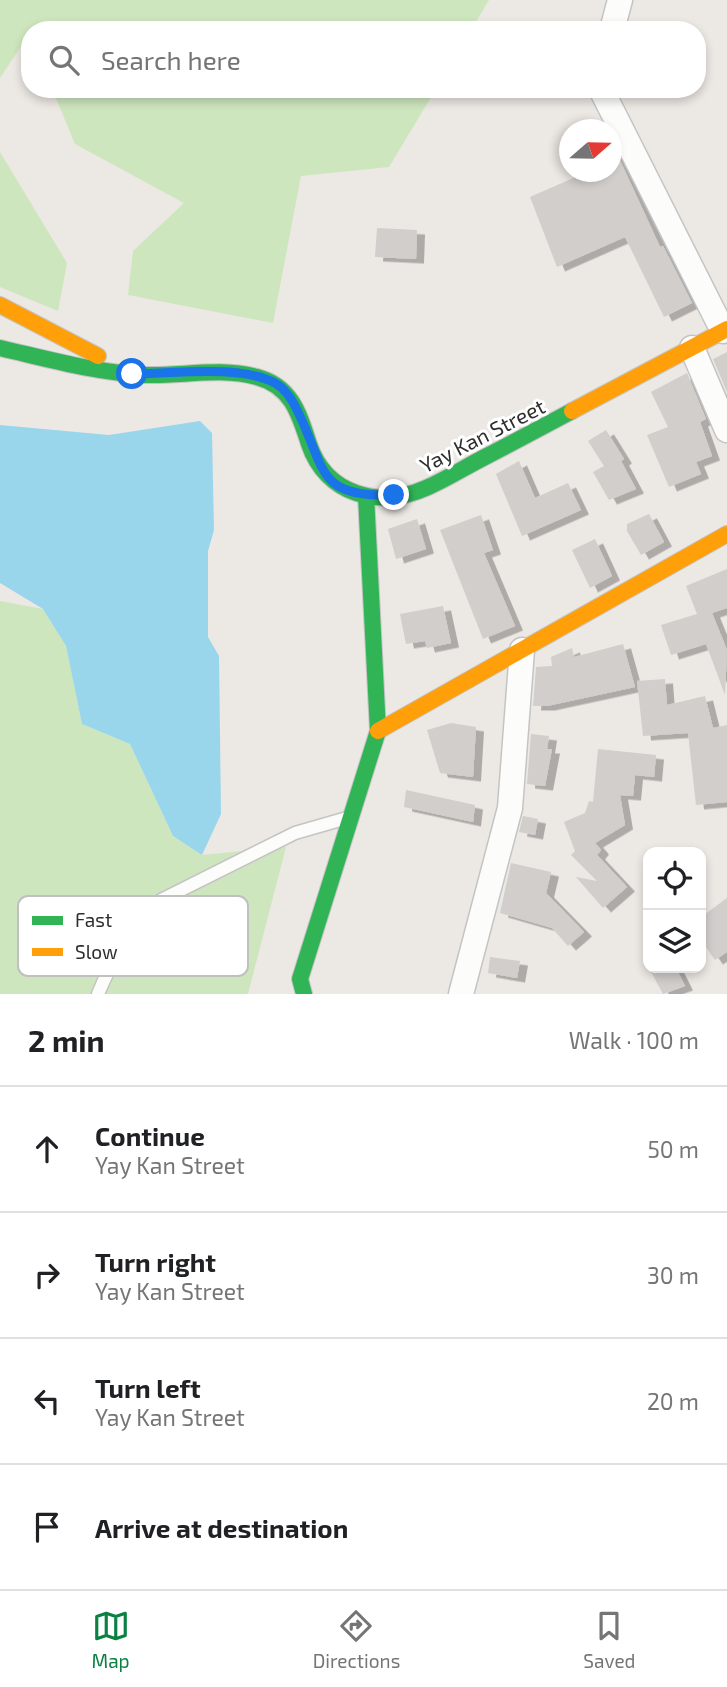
<!DOCTYPE html>
<html lang="en">
<head>
<meta charset="utf-8">
<style>
	:root { --surface:#fff; --page:#f6f6f6; --text:#202124; --muted:#757577; --line:#e0e0e0; --accent:#0b8043 }
	body { margin:0; font-family:"Exo 2",sans-serif; background:var(--page); color:var(--text) }
	.controls { position:absolute; right:21px; bottom:21px; display:grid; overflow:hidden; border-radius:14px; box-shadow:0 4px 10px #0003 }
	.controls button { width:63px; height:63px; display:grid; place-items:center; padding:0; border:0; border-bottom:2px solid var(--line); background:var(--surface); color:var(--text); font:35px sans-serif }
	.compass { position:absolute; left:559px; top:119px; width:63px; height:63px; border-radius:50%; background:var(--surface); box-shadow:0 4px 10px #0003; rotate:70deg }
	.stop { position:absolute; width:21px; height:21px; margin:-16px; border:5px solid #1a73e8; border-radius:50%; background:#fff }
	.stop.end { background:#1a73e8; border-color:#fff; box-shadow:0 2px 7px #0008 }
	.list { margin:0; padding:0; list-style:none }
	h2 { display:flex; justify-content:space-between; align-items:center; height:91px; margin:0; padding:0 28px; font-size:30px }
	h2 small { font-size:23px; font-weight:400; color:var(--muted) }
	.list li { display:grid; grid-template-columns:46px 1fr auto; gap:21px; align-items:center; box-sizing:border-box; height:126px; padding:0 28px; border-top:2px solid var(--line) }
	.list b { display:block; font-size:26px; white-space:nowrap }
	.list p { margin:0; font-size:23px; white-space:nowrap; color:var(--muted) }
	.list em { font-size:23px; font-style:normal; color:var(--muted) }
	.icon { flex:none; width:38px; height:38px; fill:none; stroke:currentColor; stroke-width:2; stroke-linecap:round; stroke-linejoin:round }
	.map { position:relative; flex:none; width:727px; height:994px; overflow:hidden }
	.search { position:absolute; background:var(--surface); box-shadow:0 4px 10px #0003; left:21px; right:21px; top:21px; height:77px; display:flex; align-items:center; gap:18px; box-sizing:border-box; padding:0 24px; border-radius:28px; color:var(--muted); font-size:26px }
	.sheet { height:595px; background:var(--surface) }
	nav { display:flex; justify-content:space-around; align-items:center; box-sizing:border-box; height:98px; border-top:2px solid var(--line); background:var(--surface); font-size:19px; color:var(--muted) }
	nav a { display:grid; justify-items:center; gap:4px }
	nav .on { color:var(--accent) }
	.map>svg:first-child { display:block }
</style>
</head>
<body>
<div class="map">
<svg width="727" height="994" viewBox="0 0 727 994">
	<defs>
		<filter id="shadow"><feDropShadow dx="8" dy="4.5" stdDeviation="0" flood-color="#0004"/></filter>
	</defs>
	<rect width="100%" height="100%" fill="#ece8e4"/>
	<path fill="#cee6be" d="M0 0H489L471 30H30V39L28 36 0 78Z
		M52 89H436L389 167 301 176 273 323 128 295 133 251 184 203 75 144Z
		M0 152 67 263 58 311 0 287Z
		M0 601 43 609 66 646 82 724 130 744 173 836 202 855 286 847 248 994H0Z"/>
	<path fill="#99d6ec" d="M200 421 212 433 214 530 208 551V637L219 656 221 814 202 855 173 836 130 744 82 724 66 646 43 609 0 583V425L109 435Z"/>
	<path fill="#d1cecb" filter="url(#shadow)" d="M612 143 660 247 663 246 692 303 664 317 625 237 557 267 530 197 587 172H612Z
		M377 228 417 230 416 259 375 257Z
		M727 352V392L713 359Z
		M687 373 706 419 700 422 712 456 696 462 701 474 669 487 647 435 668 427 651 392Z
		M606 430 624 459 621 461 636 489 609 500 593 472 604 466 588 441Z
		M519 461 535 498 568 483 581 510 522 536 496 474Z
		M649 514 664 542 641 555 627 531V524Z
		M481 515 493 550 484 553 515 626 483 639 440 530Z
		M417 519 426 549 396 559 388 529Z
		M595 539 612 576 590 588 572 550Z
		M727 569V608L712 613 727 650 725 695 706 644 671 655 661 625 697 614 686 586Z
		M443 606 451 643 427 648 425 641 406 644 400 614Z
		M623 644 635 687 547 706H533L536 667 552 666 551 657 572 648 574 657Z
		M665 679 667 705 705 696 713 728 727 725V802L696 805 688 733 643 736 637 681Z
		M451 723 476 727 473 777 440 773 427 730Z
		M531 734 549 736 547 749H552L545 786 527 784Z
		M598 749 656 755 654 777 635 775 633 796 620 795 625 825 595 843 601 850 597 855 627 887 603 908 576 877 597 881 571 855 575 851 564 822 585 813 589 801 593 802Z
		M406 790 475 805 473 822 404 807Z
		M523 816 538 819 535 835 519 832Z
		M511 863 551 872 546 893 584 932 568 946 552 928 500 913Z
		M727 898V952L715 960 701 940V917Z
		M490 957 520 961 517 978 488 973Z
		M649 968H676L685 986 663 994Z"/>
	<g fill="none" stroke-linecap="round" stroke-linejoin="round">
		<defs>
			<path id="lane" d="M98 994C113 957 132 927 161 900L295 833 347 818"/>
			<path id="street" d="M612 30 620 0
				M601 89 723 331
				M692 348 727 430
				M461 994 510 808 522 650"/>
			<path id="fast" d="M0 348C48 359 97 373 146 375 183 376 221 367 257 377 291 386 299 413 309 444 326 495 379 509 426 488 447 479 467 466 487 456 516 441 544 426 572 411
				M304 994 300 979 378 731 366 496"/>
			<path id="slow" d="M0 305 98 356
				M572 411 727 329
				M378 731 727 534"/>
		</defs>
		<use href="#lane" stroke="#c5c4c5" stroke-width="15"/>
		<use href="#street" stroke="#c5c4c5" stroke-width="27"/>
		<use href="#fast" stroke="#c5c4c5" stroke-width="18"/>
		<use href="#slow" stroke="#c5c4c5" stroke-width="18"/>
		<use href="#lane" stroke="#fcfcfb" stroke-width="12"/>
		<use href="#street" stroke="#fcfcfb" stroke-width="24"/>
		<use href="#fast" stroke="#30b455" stroke-width="16"/>
		<use href="#slow" stroke="#ff9f0a" stroke-width="16"/>
	</g>
	<g fill="none" stroke-linecap="round" stroke-linejoin="round">
		<path stroke="#1a73e8" stroke-width="9" d="M132 374C172 374 239 364 275 383 286 389 293 401 298 412 326 469 316 498 394 495"/>
	</g>
	<g text-anchor="middle" dominant-baseline="central" stroke-width="6" stroke-linejoin="round" paint-order="stroke">
		<g font-size="21" fill="#2e2e2e" stroke="#fff">
			<text transform="translate(482 435) rotate(-27)">Yay Kan Street</text>
		</g>
	</g>
	<rect x="18" y="896" width="230" height="80" rx="10" fill="#fff" stroke="#c0c0c0" stroke-width="2"/>
	<rect x="32" y="916" width="31" height="9" fill="#30b455"/>
	<rect x="32" y="948" width="31" height="8" fill="#ff9f0a"/>
	<g font-size="19" fill="#2e2e2e">
		<text x="75" y="927">Fast</text>
		<text x="75" y="959">Slow</text>
	</g>
</svg>
<div class="controls">
<button><svg class="icon" aria-label="locate" viewBox="0 0 24 24"><circle cx="12" cy="12" r="6"/><path d="M12 2v4M12 18v4M2 12h4M18 12h4"/></svg></button>
<button><svg class="icon" aria-label="layers" viewBox="0 0 24 24"><path d="M12 4l9 5-9 5-9-5zM3 14l9 5 9-5"/></svg></button>
</div>
<svg class="compass" viewBox="-18 -18 36 36"><path d="M0-13l5 13h-10z" fill="#e53935"/><path d="M0 13l5-13h-10z" fill="#757577"/></svg>
<div class="stop" style="left:132px;top:374px"></div>
<div class="stop end" style="left:394px;top:495px"></div>
<div class="search"><svg class="icon" aria-label="search" viewBox="0 0 24 24"><circle cx="10" cy="10" r="6"/><path d="M15 15l6 6"/></svg>Search here</div>
</div>
<section class="sheet">
<h2>2 min<small>Walk · 100 m</small></h2>
<ul class="list">
<li><svg class="icon" aria-label="ahead" viewBox="0 0 24 24"><path d="M12 20V5M6 11l6-6 6 6"/></svg><div><b>Continue</b><p>Yay Kan Street</p></div><em>50 m</em></li>
<li><svg class="icon" aria-label="right" viewBox="0 0 24 24"><path d="M7 20v-9h11M14 6l5 5-5 5"/></svg><div><b>Turn right</b><p>Yay Kan Street</p></div><em>30 m</em></li>
<li><svg class="icon" aria-label="left" viewBox="0 0 24 24"><path d="M17 20v-9H6M10 6l-5 5 5 5"/></svg><div><b>Turn left</b><p>Yay Kan Street</p></div><em>20 m</em></li>
<li><svg class="icon" aria-label="arrive" viewBox="0 0 24 24"><path d="M6 21V4h12l-3 4 3 4H6"/></svg><div><b>Arrive at destination</b></div></li>
</ul>
</section>
<nav>
<a class="on"><svg class="icon" aria-label="map" viewBox="0 0 24 24"><path d="M3 6l6-2 6 2 6-2v14l-6 2-6-2-6 2zM9 4v14M15 6v14"/></svg>Map</a>
<a><svg class="icon" aria-label="directions" viewBox="0 0 24 24"><path d="M12 3l9 9-9 9-9-9zM9 14v-3h6M13 9l2 2-2 2"/></svg>Directions</a>
<a><svg class="icon" aria-label="saved" viewBox="0 0 24 24"><path d="M7 4h10v16l-5-4-5 4z"/></svg>Saved</a>
</nav>
</body>
</html>
